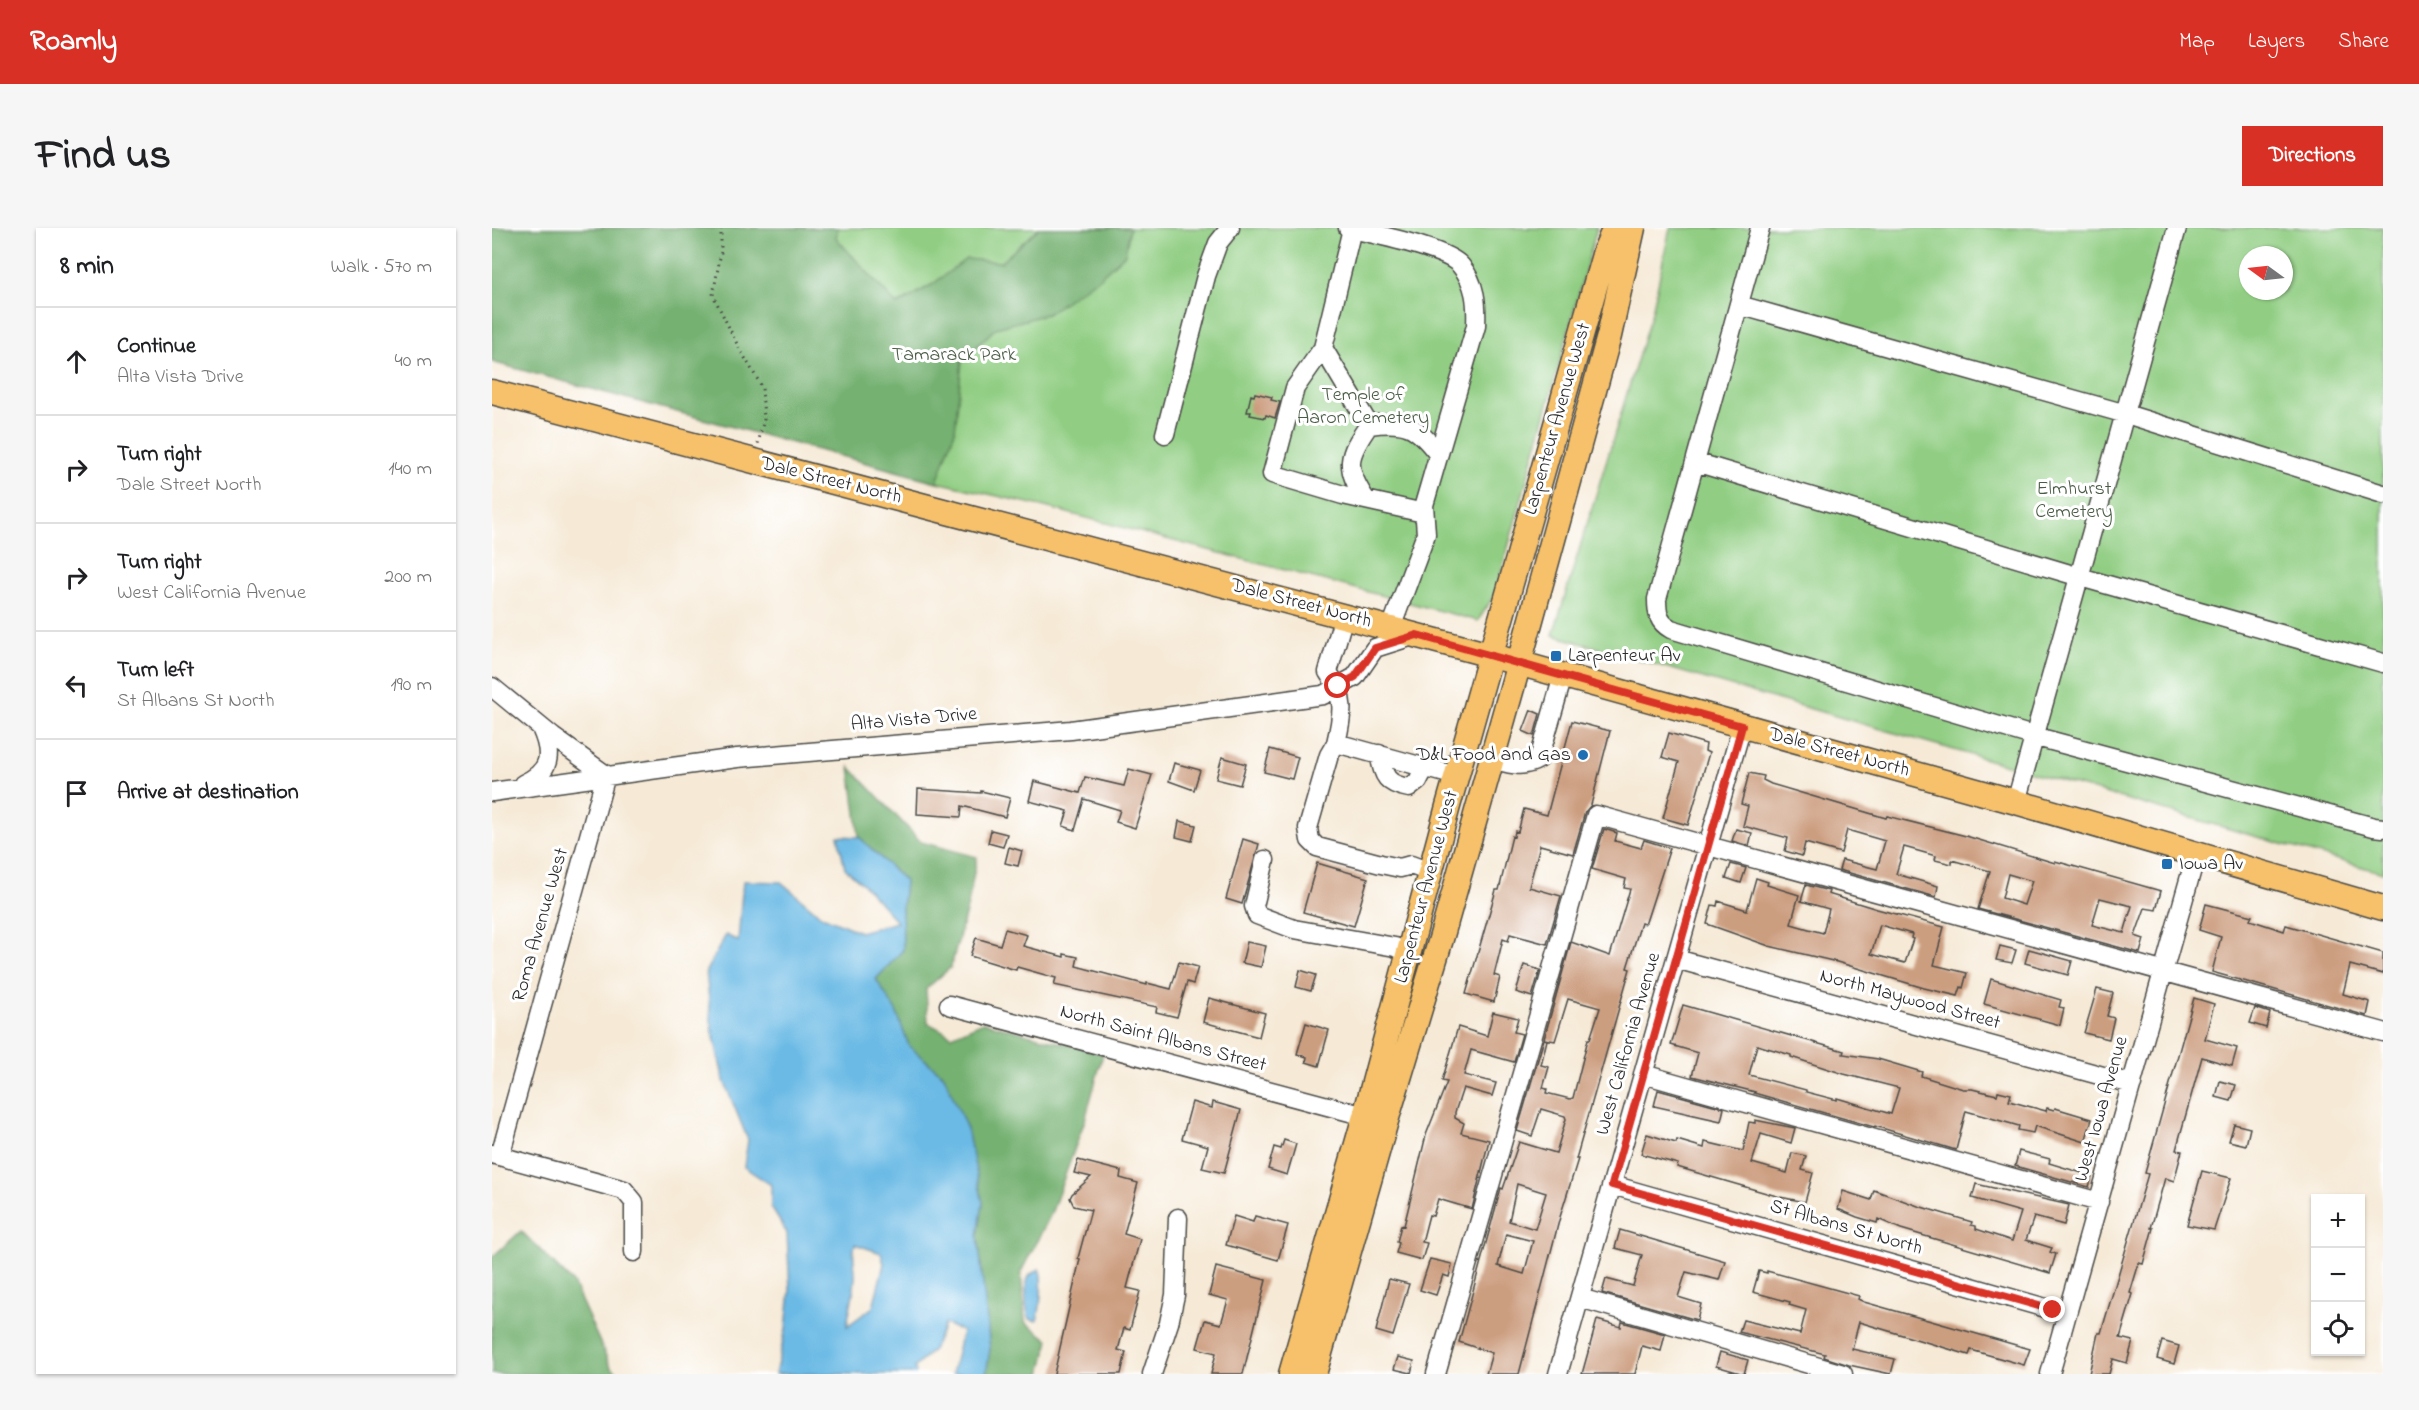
<!DOCTYPE html>
<html lang="en">
<head>
<meta charset="utf-8">
<style>
	:root { --surface:#fff; --page:#f6f6f6; --text:#202124; --muted:#757577; --line:#e0e0e0; --accent:#d93025 }
	body { margin:0; font-family:"Indie Flower",sans-serif; background:var(--page); color:var(--text) }
	.controls { position:absolute; right:18px; bottom:18px; display:grid; overflow:hidden; border-radius:0px; box-shadow:0 2px 4px #0004 }
	.controls button { width:54px; height:54px; display:grid; place-items:center; padding:0; border:0; border-bottom:2px solid var(--line); background:var(--surface); color:var(--text); font:30px sans-serif }
	.compass { position:absolute; left:1747px; top:18px; width:54px; height:54px; border-radius:50%; background:var(--surface); box-shadow:0 2px 4px #0004; rotate:285deg }
	.stop { position:absolute; width:18px; height:18px; margin:-14px; border:4px solid #d93025; border-radius:50%; background:#fff }
	.stop.end { background:#d93025; border-color:#fff; box-shadow:0 2px 6px #0008 }
	.list { margin:0; padding:0; list-style:none }
	h2 { display:flex; justify-content:space-between; align-items:center; height:78px; margin:0; padding:0 24px; font-size:26px }
	h2 small { font-size:20px; font-weight:400; color:var(--muted) }
	.list li { display:grid; grid-template-columns:39px 1fr auto; gap:18px; align-items:center; box-sizing:border-box; height:108px; padding:0 24px; border-top:2px solid var(--line) }
	.list b { display:block; font-size:22px; white-space:nowrap }
	.list p { margin:0; font-size:20px; white-space:nowrap; color:var(--muted) }
	.list em { font-size:20px; font-style:normal; color:var(--muted) }
	.icon { flex:none; width:33px; height:33px; fill:none; stroke:currentColor; stroke-width:2; stroke-linecap:round; stroke-linejoin:round }
	.map { position:relative; flex:none; width:1891px; height:1146px; overflow:hidden; border-radius:0px }
	header { display:flex; align-items:center; gap:36px; box-sizing:border-box; height:84px; padding:0 30px; background:var(--accent); color:#fff }
	header strong { font-size:28px }
	nav { display:flex; gap:33px; margin-inline-start:auto; font-size:21px }
	.intro { display:flex; align-items:center; justify-content:space-between; box-sizing:border-box; height:144px; padding:0 36px }
	h1 { margin:0; font-size:42px }
	.button { padding:15px 27px; border-radius:0px; background:var(--accent); color:#fff; font-size:21px; font-weight:700 }
	main { display:flex; gap:36px; padding:0 36px }
	aside { flex:1; background:var(--surface); border-radius:0px; box-shadow:0 2px 4px #0004 }
	.map>svg:first-child { display:block }
</style>
</head>
<body>
<header>
<strong>Roamly</strong>
<nav><a>Map</a><a>Layers</a><a>Share</a></nav>
</header>
<div class="intro"><h1>Find us</h1><a class="button">Directions</a></div>
<main>
<aside>
<h2>8 min<small>Walk · 570 m</small></h2>
<ul class="list">
<li><svg class="icon" aria-label="ahead" viewBox="0 0 24 24"><path d="M12 20V5M6 11l6-6 6 6"/></svg><div><b>Continue</b><p>Alta Vista Drive</p></div><em>40 m</em></li>
<li><svg class="icon" aria-label="right" viewBox="0 0 24 24"><path d="M7 20v-9h11M14 6l5 5-5 5"/></svg><div><b>Turn right</b><p>Dale Street North</p></div><em>140 m</em></li>
<li><svg class="icon" aria-label="right" viewBox="0 0 24 24"><path d="M7 20v-9h11M14 6l5 5-5 5"/></svg><div><b>Turn right</b><p>West California Avenue</p></div><em>200 m</em></li>
<li><svg class="icon" aria-label="left" viewBox="0 0 24 24"><path d="M17 20v-9H6M10 6l-5 5 5 5"/></svg><div><b>Turn left</b><p>St Albans St North</p></div><em>190 m</em></li>
<li><svg class="icon" aria-label="arrive" viewBox="0 0 24 24"><path d="M6 21V4h12l-3 4 3 4H6"/></svg><div><b>Arrive at destination</b></div></li>
</ul>
</aside>
<div class="map">
<svg width="1891" height="1146" viewBox="0 0 1891 1146">
	<rect width="100%" height="100%" fill="#fff"/>
	<filter id="ink" filterUnits="userSpaceOnUse"><feTurbulence type="fractalNoise" baseFrequency=".0167" numOctaves="2"/><feDisplacementMap in="SourceGraphic" scale="12" xChannelSelector="R" yChannelSelector="G"/><feConvolveMatrix kernelMatrix="1 2 1 2 8 2 1 2 1" color-interpolation-filters="sRGB"/></filter>
	<filter id="wash" filterUnits="userSpaceOnUse"><feTurbulence type="fractalNoise" baseFrequency=".008" numOctaves="4" result="noise"/><feDisplacementMap in="SourceGraphic" scale="24" xChannelSelector="R" yChannelSelector="G"/><feGaussianBlur stdDeviation="1.35" result="paint"/><feColorMatrix in="noise" values="0 0 0 0 0 0 0 0 0 0 0 0 0 0 0 0 0 1.4 0 .05"/><feComposite in="paint" operator="in"/></filter>
	<g filter="url(#wash)">
		<rect width="100%" height="100%" fill="#f6ead7"/>
		<path fill="#91ce83" stroke="#5e7c57" stroke-width="1.5" fill-rule="evenodd" d="M0 0H1105L1003 366 986 393 553 279 445 254 0 134Z
			M1178 0H1891V645L1061 407 1160 84ZM1756 27H1792V63H1756Z"/>
		<path fill="#74b171" stroke="#506e4e" stroke-width="1.5" d="M0 0H346L344 10 405 77 441 56 474 31 509 34 547 0H638L633 26 608 49 555 86 504 100 470 132 463 203 445 254 0 134Z
			M358 539 429 614 485 629 476 676 459 739 434 761 436 795 460 808 491 794 611 826 593 892 559 986 529 1044 533 1094 557 1112 549 1146H494L498 1121 486 1008 491 975 452 848 417 818 384 751 411 722 410 680 413 653 367 609Z
			M29 1003 81 1055 119 1139 127 1146H0V1029Z"/>
		<path fill="#6bbae5" stroke="#4b7288" stroke-width="1.5" fill-rule="evenodd" d="M346 608 367 609 413 653 410 680 411 722 384 751 404 783 417 818 452 848 475 901 491 975 486 1008 498 1121 494 1146H460L470 1103 453 1096 441 1122 423 1139 424 1146H283L294 1101 298 1062 295 1005 279 979V957L252 939 256 912 232 853 220 801 214 743 234 707 246 713 251 653 289 654 328 687 368 704 405 694 372 657 353 640ZM363 1016 389 1025 392 1036 381 1079 355 1098C357 1082 362 1067 363 1050 364 1037 359 1030 363 1016Z
			M547 1041C552 1049 548 1084 545 1093L538 1091C533 1084 532 1054 538 1047 540 1045 545 1043 547 1041Z"/>
		<g id="blocks">
			<path fill="#cc9e80" fill-rule="evenodd" d="M763 165 780 169 779 172 788 174 783 190 774 187 773 190 758 187 759 184H755L759 167 762 168Z
				M1039 482 1048 486 1042 508 1031 503Z
				M1080 493 1118 503 1099 577 1093 584 1081 626 1048 617 1037 659 1069 668 1055 716 1018 706 1016 713 1011 711 1002 747 1008 749 1002 774 974 766 1004 662H1007L1020 608 1022 609 1023 603 1026 604 1032 581 1055 587Z
				M1177 505 1214 516 1213 523 1217 525 1196 597 1171 590 1187 534 1170 529Z
				M778 521 806 529 800 551 772 544Z
				M730 529 754 536 748 557 724 551Z
				M682 535 708 542 702 562 677 553Z
				M637 541 660 547 643 600 624 594 628 582 592 571 583 602 571 598 576 583 537 573 542 553 588 565 593 549 632 558Z
				M1257 545 1272 548 1271 552 1279 556 1394 590 1395 588 1474 608 1563 635V633L1669 663 1664 682 1653 680 1643 708 1652 711 1648 725 1486 681 1498 643 1460 632V636L1443 632 1444 628 1412 619 1404 646 1446 658 1444 669 1347 642 1350 632 1385 641 1393 613 1355 602 1349 625 1313 615 1310 628 1293 623 1296 610 1251 598 1256 578 1249 576ZM1516 646 1540 653 1532 677 1510 670ZM1608 670 1640 678 1632 705 1600 697Z
				M426 561 489 565V563L518 570 513 589 470 578 469 589 425 586Z
				M687 593 704 597 700 613 684 609Z
				M1112 601 1125 605 1123 613 1149 620 1152 612 1178 620 1154 694 1152 696 1149 695 1135 740 1138 741 1084 931H1086L1068 989 1027 1146H994L1000 1125 967 1114 1009 960 1011 961 1027 914 1064 925 1074 891 1073 888 1049 881 1040 908 1025 903 1052 811 1055 812 1049 837 1057 839 1051 860 1055 861 1054 865 1078 871 1081 870 1096 811H1098L1108 780 1076 771 1063 813 1052 811 1079 714 1118 728 1138 661 1132 660 1134 651 1100 641ZM1025 956 1054 965 1043 1001 1017 993ZM1014 1006 1041 1013 1032 1046 1006 1038Z
				M1244 601 1260 605 1257 618 1240 613Z
				M499 602 515 606 511 619 496 615Z
				M751 611 767 616 750 676 734 671Z
				M517 619 530 623 526 638 513 635Z
				M825 635 876 650 862 698 811 684Z
				M1239 636 1254 640 1249 655 1234 650Z
				M1264 650 1276 654 1275 657 1307 667 1299 696 1331 705 1337 681 1309 673 1314 657 1337 663 1336 666 1385 681 1452 699 1442 737 1475 745 1471 760 1469 759 1466 768 1432 760 1345 734 1277 718 1215 696 1220 677 1225 678 1226 673 1255 682ZM1388 697 1420 706 1419 710 1421 711 1413 735 1379 726Z
				M1714 676 1760 688 1758 692 1792 703 1794 697 1891 725V746L1858 737 1851 766 1878 774 1875 788 1720 744 1729 709 1707 702Z
				M513 701 535 707 531 718 572 729V726L586 729 584 738 655 757V755L679 761 687 734 706 739 701 756 695 754 685 789 664 784 665 779 562 757 564 750 525 739 524 742 478 728 484 710 508 717Z
				M755 714 774 718 769 739 750 735Z
				M1508 718 1524 722 1520 735 1504 732Z
				M1537 721 1580 733 1576 747 1533 735Z
				M1032 737 1048 742 1040 769 1024 764Z
				M808 742 824 747 819 763 804 759Z
				M1499 751 1569 772 1567 779 1572 780 1568 797 1492 776Z
				M1605 761 1621 765 1615 788 1622 790 1617 811 1592 805Z
				M717 770 773 785 767 809 711 794Z
				M1702 770 1722 776 1713 811 1745 820 1740 838 1710 829 1684 922 1690 923 1682 953 1673 950 1659 1000H1661L1651 1036 1647 1035 1638 1065 1641 1066 1628 1110 1641 1113 1635 1135 1621 1131 1617 1146H1597L1606 1105H1609L1656 946 1653 945Z
				M1191 777 1352 823 1351 826 1386 831 1430 844 1429 848 1471 861H1480L1505 867 1506 863 1519 866 1517 873 1554 883 1555 880 1562 882 1563 880 1600 891 1593 914 1543 898 1541 905 1526 902 1527 898 1520 896 1474 883 1464 922 1383 898 1382 899 1262 865 1263 864 1200 848 1206 825 1179 817ZM1265 817 1299 827V829L1352 846 1407 860 1399 886 1345 870V872L1314 864V862L1257 847Z
				M1763 780 1778 785 1774 800 1758 795Z
				M1001 784 1026 790 1022 804 1030 806 1022 834 979 822 972 847 1004 855 1000 868 971 860 963 884V890L972 895 969 905 997 912 980 981 946 971 941 988 937 987 930 1014 935 1015 930 1032 904 1025 907 1015 905 1014 909 997 912 998 934 907 955 854 950 853 966 799 995 808Z
				M814 795 837 802 827 838 814 834 815 829 805 826Z
				M1728 853 1744 857 1739 873 1724 869Z
				M1166 862 1232 880 1229 893 1162 878Z
				M700 874 720 880 721 874 749 882 732 945 710 940 716 918 690 911Z
				M1263 892 1303 900 1299 915 1269 906 1260 935 1295 945 1300 925 1314 928 1310 942 1321 945 1313 974 1288 969 1185 939 1186 936 1149 926 1155 906 1184 915 1185 912 1212 920 1213 914 1251 923 1257 894 1263 895Z
				M1742 896 1758 900 1754 917 1737 913Z
				M792 912 804 916 795 947 776 941 782 919 789 921Z
				M1527 923 1558 931 1557 935 1600 948 1597 959 1523 938Z
				M586 932 629 943 628 950 646 955 632 1006 648 1011 635 1060 648 1063 638 1102 632 1100 626 1122 634 1124 629 1146H562L588 1031 586 1030 599 982 582 978 578 970 580 966 599 949 582 945Z
				M1710 943 1739 950 1722 1002 1695 997Z
				M1484 956 1577 977 1572 997 1542 989 1534 1012 1560 1020 1558 1024 1564 1026 1558 1045 1409 1001 1386 991 1385 995 1365 989 1346 981 1351 963 1379 972 1382 962 1426 978 1480 994 1479 997 1484 998V1001L1520 1013 1529 984 1480 970Z
				M742 988 761 994 763 988 796 997 786 1032 734 1017Z
				M1128 1002 1233 1033 1227 1052 1194 1044 1186 1069 1209 1076 1205 1092 1110 1065 1114 1051 1141 1058 1150 1027 1123 1020Z
				M938 1031 960 1036 957 1049 951 1047 944 1067 928 1062Z
				M724 1039 774 1052 751 1146H719L724 1125 705 1120 713 1092 729 1096 736 1072 717 1067Z
				M1267 1043 1275 1045V1043L1367 1068 1366 1071 1372 1074 1538 1121 1532 1137 1479 1122 1477 1127 1367 1094 1360 1121 1403 1131 1399 1146 1357 1137 1332 1129 1333 1126 1247 1104 1251 1092 1308 1106 1314 1082 1297 1077 1298 1074 1261 1064Z
				M897 1051 917 1056 901 1108 884 1103Z
				M1105 1092 1129 1099 1130 1094 1173 1106 1169 1123 1150 1118 1143 1146H1090Z
				M1670 1113 1687 1118 1682 1136 1665 1131Z
				M1228 1124 1256 1132 1252 1146 1224 1138Z
				M906 1129 922 1133 919 1145 902 1141Z"/>
		</g>
	</g>
	<g filter="url(#ink)">
		<use href="#blocks" fill-opacity="0" stroke="#494845" stroke-width="1.5"/>
		<g fill="none" stroke-linecap="round" stroke-linejoin="round">
			<defs>
				<path id="minor" d="M856 0C879 6 955 20 969 38 984 56 985 76 984 98L932 277 934 306 899 400
					M1268 0 1165 371C1165 385 1166 394 1179 401L1541 508 1882 599 1891 600
					M860 1 831 120 803 160 780 246 851 267 932 285
					M1247 77 1634 186 1891 266
					M831 120 877 197
					M673 206 714 48 726 15 738 0
					M1203 234 1588 349 1891 435
					M874 272C852 239 855 228 877 197 914 192 924 197 946 226
					M852 388 836 444C854 470 851 485 844 515L964 548
					M0 459 61 509 114 547 8 928
					M844 515 837 527 816 600 818 612 825 619 889 636 908 640 919 637 938 644
					M887 526C892 548 893 556 917 560L926 553 933 539
					M1000 531C1018 536 1030 541 1047 531L1071 448
					M31 556C59 543 61 527 49 500
					M0 564 245 530 579 502 831 467 863 449 883 420 924 407
					M1524 574 1685 0
					M773 632 762 678 765 687 802 701 903 719 917 726
					M1184 731 1640 856
					M457 777 873 888
					M1151 846 1607 974
					M0 926 132 962 142 974V1024
					M1120 957 1575 1086
					M1088 1070 1351 1146
					M660 1146 677 1095 683 1067 686 990
					M944 1146 1104 587 1891 804
					M1066 1146 1250 498
					M1558 1146 1704 627"/>
				<path id="major" d="M0 164 983 423 1524 574 1891 680
					M799 1146 873 888 956 578 1113 23 1123 0
					M822 1146 894 893 949 711 1027 435 1117 108 1141 0"/>
			</defs>
			<use href="#minor" stroke="#494845" stroke-width="21"/>
			<use href="#major" stroke="#494845" stroke-width="27"/>
			<path stroke="#494845" stroke-width="3" stroke-dasharray="1.5 4.5" stroke-linecap="butt" d="M229 0V24L221 67 246 118 270 159 272 191 266 216"/>
			<use href="#minor" stroke="#fff" stroke-width="18"/>
			<use href="#major" stroke="#f6c16b" stroke-width="24"/>
		</g>
	</g>
	<g fill="none" stroke-linecap="round" stroke-linejoin="round" filter="url(#ink)">
		<path stroke="#d93025" stroke-width="8" d="M846 458 863 449 883 420 925 407 1250 498 1120 957 1561 1082"/>
	</g>
	<g fill="#1f6fb2" stroke="#fff" stroke-width="2">
		<rect x="1058" y="422" width="12" height="12" rx="3"/>
		<circle cx="1091" cy="527" r="6"/>
		<rect x="1669" y="630" width="12" height="12" rx="3"/>
	</g>
	<g text-anchor="middle" dominant-baseline="central" stroke-width="6" stroke-linejoin="round" paint-order="stroke">
		<g font-size="20" fill="#4a5c45" stroke="#fff">
			<text x="462" y="127">Tamarack Park</text>
			<text x="871" y="167">Temple of<tspan x="871" dy="23">Aaron Cemetery</tspan></text>
			<text x="1582" y="261">Elmhurst<tspan x="1582" dy="23">Cemetery</tspan></text>
		</g>
		<g font-size="20" fill="#2b2b2b" stroke="#fff">
			<text transform="translate(1066 191) rotate(-74)">Larpenteur Avenue West</text>
			<text transform="translate(339 253) rotate(14)">Dale Street North</text>
			<text transform="translate(809 376) rotate(15)">Dale Street North</text>
			<text transform="translate(422 492) rotate(-5)">Alta Vista Drive</text>
			<text transform="translate(1347 525) rotate(15)">Dale Street North</text>
			<text transform="translate(935 659) rotate(-75)">Larpenteur Avenue West</text>
			<text transform="translate(49 697) rotate(-74)">Roma Avenue West</text>
			<text transform="translate(1418 772) rotate(15)">North Maywood Street</text>
			<text transform="translate(671 811) rotate(15)">North Saint Albans Street</text>
			<text transform="translate(1137 816) rotate(-74)">West California Avenue</text>
			<text transform="translate(1610 881) rotate(-74)">West Iowa Avenue</text>
			<text transform="translate(1354 1000) rotate(16)">St Albans St North</text>
		</g>
		<g font-size="20" fill="#2b2b2b" stroke="#fff" text-anchor="start">
			<text x="1076" y="428">Larpenteur Av</text>
			<text x="1079" y="527" text-anchor="end">D&amp;L Food and Gas</text>
			<text x="1687" y="636">Iowa Av</text>
		</g>
	</g>
</svg>
<div class="controls">
<button>+</button>
<button>−</button>
<button><svg class="icon" aria-label="locate" viewBox="0 0 24 24"><circle cx="12" cy="12" r="6"/><path d="M12 2v4M12 18v4M2 12h4M18 12h4"/></svg></button>
</div>
<svg class="compass" viewBox="-18 -18 36 36"><path d="M0-13l5 13h-10z" fill="#e53935"/><path d="M0 13l5-13h-10z" fill="#757577"/></svg>
<div class="stop" style="left:846px;top:458px"></div>
<div class="stop end" style="left:1561px;top:1082px"></div>
</div>
</main>
</body>
</html>
